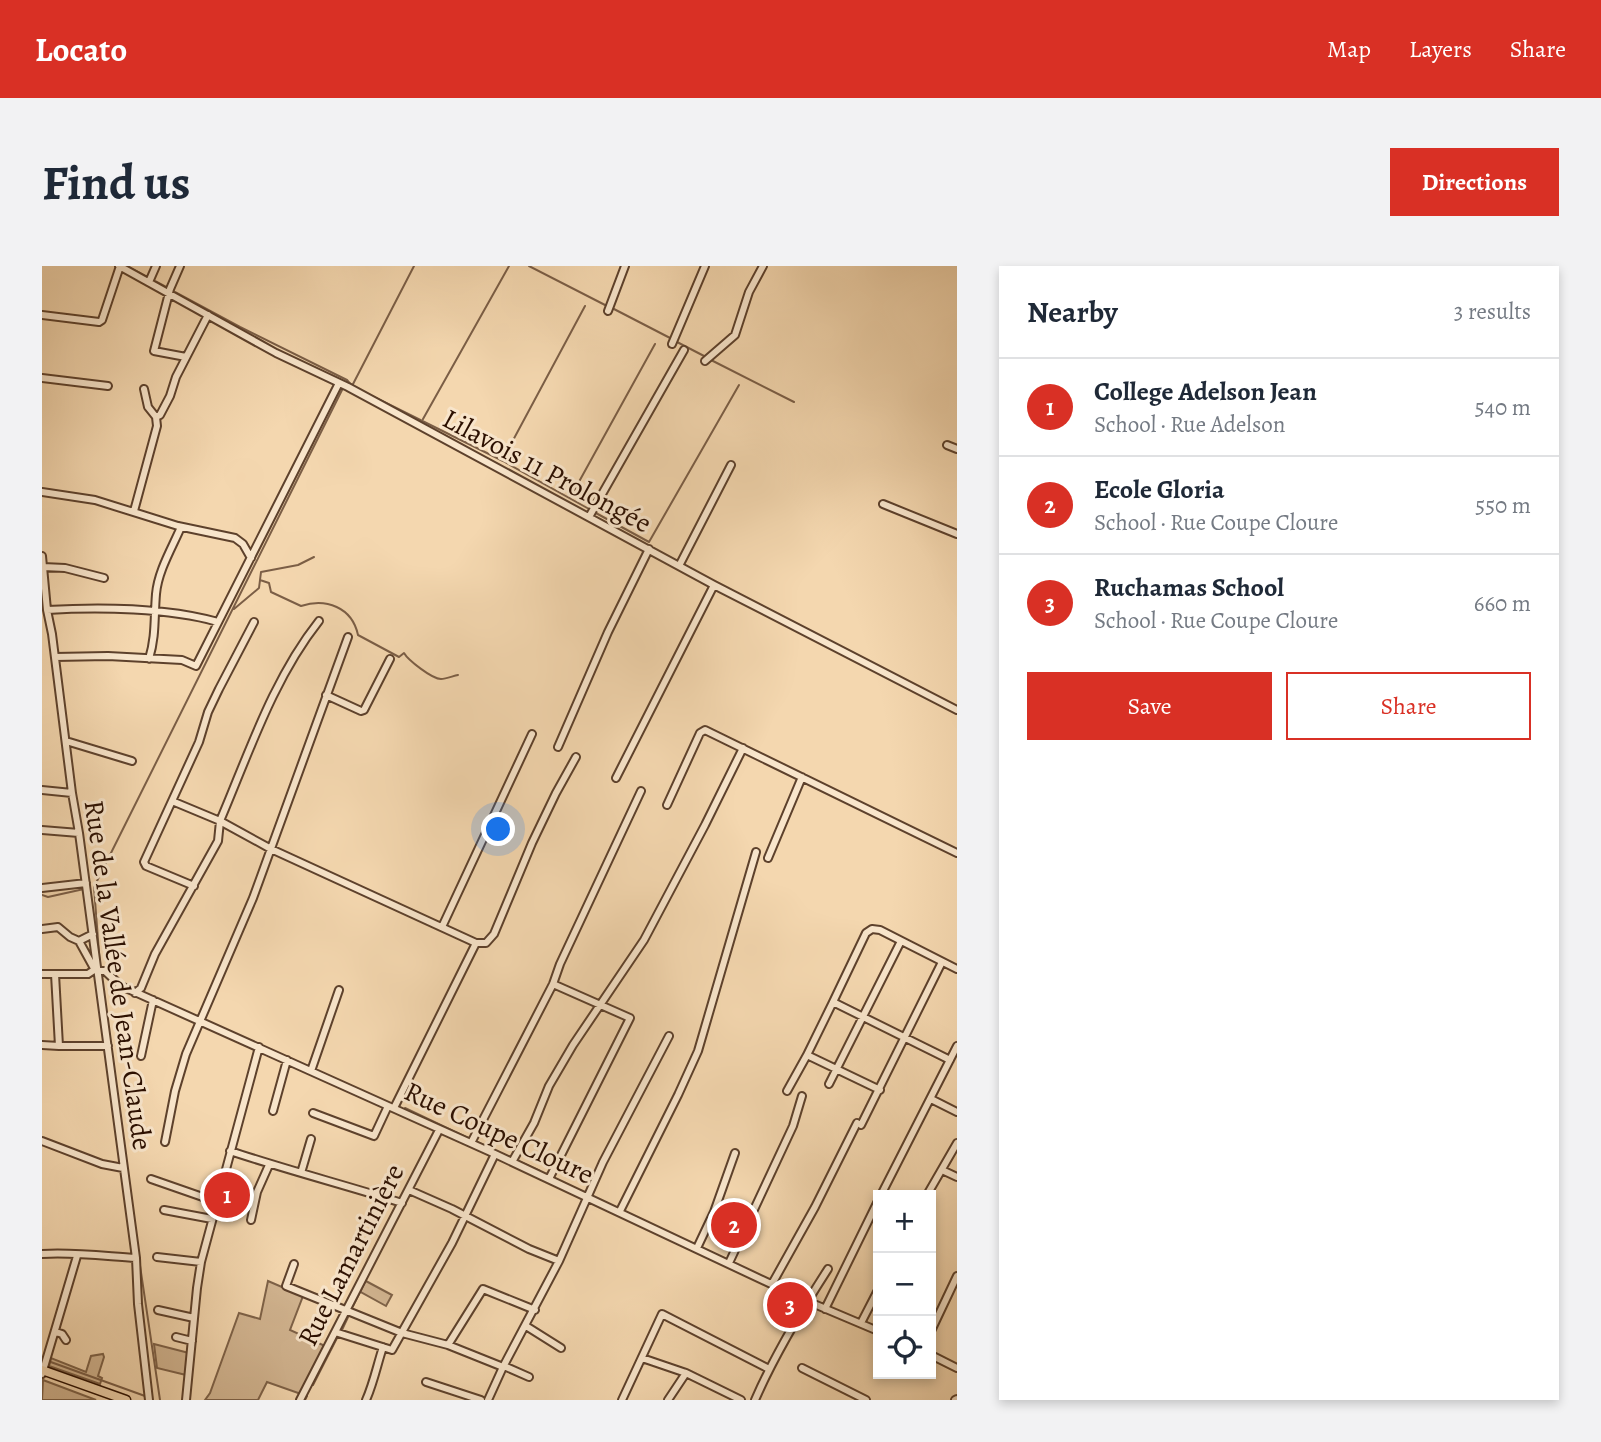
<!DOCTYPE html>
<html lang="en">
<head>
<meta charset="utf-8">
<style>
	:root { --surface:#fff; --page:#f2f2f3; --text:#1f2937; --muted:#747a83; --line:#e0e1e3; --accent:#d93025 }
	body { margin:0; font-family:Alegreya,serif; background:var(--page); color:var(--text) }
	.controls { position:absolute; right:21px; bottom:21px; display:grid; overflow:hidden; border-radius:0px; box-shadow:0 4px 10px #0003 }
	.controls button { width:63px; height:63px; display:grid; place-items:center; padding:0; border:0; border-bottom:2px solid var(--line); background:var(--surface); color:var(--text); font:35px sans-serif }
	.you { position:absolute; left:457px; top:564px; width:24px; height:24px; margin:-18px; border:5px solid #fff; border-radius:50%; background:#1a73e8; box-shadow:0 0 0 10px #1a73e833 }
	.badge { display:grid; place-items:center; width:46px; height:46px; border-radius:50%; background:var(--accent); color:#fff; font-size:23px; font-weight:700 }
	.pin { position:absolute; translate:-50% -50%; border:4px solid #fff; box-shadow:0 2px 7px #0006 }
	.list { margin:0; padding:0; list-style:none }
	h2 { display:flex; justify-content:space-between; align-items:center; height:91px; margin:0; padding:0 28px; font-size:30px }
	h2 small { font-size:23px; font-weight:400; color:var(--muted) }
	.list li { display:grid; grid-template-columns:46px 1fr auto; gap:21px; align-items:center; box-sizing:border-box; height:98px; padding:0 28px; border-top:2px solid var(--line) }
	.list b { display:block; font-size:26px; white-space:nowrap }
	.list p { margin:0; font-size:23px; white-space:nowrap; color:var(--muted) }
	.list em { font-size:23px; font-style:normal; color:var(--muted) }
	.actions { display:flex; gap:14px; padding:21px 28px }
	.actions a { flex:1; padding:16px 0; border:2px solid var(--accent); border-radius:0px; text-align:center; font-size:24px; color:var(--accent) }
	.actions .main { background:var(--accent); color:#fff }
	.icon { flex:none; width:38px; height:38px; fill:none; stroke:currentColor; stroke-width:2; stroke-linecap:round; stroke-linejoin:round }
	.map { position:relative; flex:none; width:915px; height:1134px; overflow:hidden; border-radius:0px }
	header { display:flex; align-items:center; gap:42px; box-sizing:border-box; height:98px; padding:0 35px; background:var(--accent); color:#fff }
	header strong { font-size:33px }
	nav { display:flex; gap:38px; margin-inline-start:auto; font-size:24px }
	.intro { display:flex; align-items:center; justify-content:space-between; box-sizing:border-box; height:168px; padding:0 42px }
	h1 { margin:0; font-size:49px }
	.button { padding:18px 32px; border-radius:0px; background:var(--accent); color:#fff; font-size:24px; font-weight:700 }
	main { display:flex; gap:42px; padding:0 42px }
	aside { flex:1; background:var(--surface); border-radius:0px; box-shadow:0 4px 10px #0003 }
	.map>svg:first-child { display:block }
</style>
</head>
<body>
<header>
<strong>Locato</strong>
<nav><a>Map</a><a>Layers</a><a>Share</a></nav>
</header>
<div class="intro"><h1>Find us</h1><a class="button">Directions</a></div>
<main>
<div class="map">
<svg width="915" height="1134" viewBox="0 0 915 1134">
	<rect width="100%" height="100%" fill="#f4d7af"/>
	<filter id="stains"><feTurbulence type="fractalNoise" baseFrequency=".00286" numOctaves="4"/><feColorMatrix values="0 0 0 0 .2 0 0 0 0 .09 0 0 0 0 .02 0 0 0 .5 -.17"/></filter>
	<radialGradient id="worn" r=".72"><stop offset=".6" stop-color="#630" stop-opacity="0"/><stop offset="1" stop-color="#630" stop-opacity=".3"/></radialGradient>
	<path fill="#d2b591" stroke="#7e6248" stroke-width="2" d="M322 1014 350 1029 344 1040 317 1025Z
		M226 1015 261 1030 248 1064 283 1080 259 1128 225 1116 216 1134H163L168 1127 197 1047 218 1053Z
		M112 1078 147 1087 144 1109 115 1102Z
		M61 1088 62 1091 56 1110 60 1112 58 1118 7 1100 9 1092 44 1106 49 1090Z
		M1 1114 54 1134H0Z"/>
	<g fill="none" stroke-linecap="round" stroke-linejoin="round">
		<path stroke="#7b5e46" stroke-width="2" d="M85 0 126 22
			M487 0 565 40
			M131 25 198 61 305 114 311 121
			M570 42 630 73
			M635 76 664 91
			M669 94 752 136
			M310 120 372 0
			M316 123 461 195 547 243
			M381 153 467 0
			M461 193 543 40
			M528 232 613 78
			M552 246 607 276 697 119
			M218 314 227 317 229 326 259 340C284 332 310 341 316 369L357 391 362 387C366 394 390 413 399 413 404 413 411 410 416 409
			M192 343 217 322 219 306 256 299 272 291
			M0 629 6 631 42 623
			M58 700 52 621 305 114
			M59 709 96 984
			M363 842 428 873
			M433 875 469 892
			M474 894 498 905
			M97 993 118 1134
			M310 1042 324 1014
			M299 1066 307 1049
			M6 1095 103 1130
			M271 1119 296 1070
			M263 1134 265 1130"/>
		<defs>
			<path id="minor" d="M77 0 234 87 306 121 672 319 915 444
				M138 0 128 23 112 85 144 91
				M107 16 114 0
				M566 45 583 0
				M0 49 57 56 60 54 78 0
				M630 78 663 0
				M663 95 693 69 707 26 721 0
				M0 112 66 120
				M114 151 118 149 128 130 134 111 166 49
				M905 179 915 183
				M0 226 53 234 136 260 193 272 201 278 209 292
				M841 238 915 268
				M92 245 115 160 114 151 106 141 102 123
				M547 251 642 84
				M0 290 5 344 10 368 30 527 37 567 94 992 96 1038 107 1134
				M637 300 689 199
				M1 301 23 302 62 312
				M5 344C58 341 126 342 176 356
				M13 391 66 390 140 394 154 400 297 117
				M107 393C114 370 112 352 114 328 116 305 130 282 139 261
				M284 429 319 445 322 444 348 393
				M24 475 90 495
				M516 481 566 366 607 283
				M574 512 672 319
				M0 524 30 527
				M130 535 178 555 229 583 434 677H444L452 668 490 577 514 527 534 491
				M625 539 658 467 663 464 915 587
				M0 564 37 567
				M726 592 760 511
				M152 620 104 600 102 596 157 476 166 446 177 423 212 356
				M0 622 44 617
				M400 661 490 468
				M0 663 16 661 28 671 37 675 51 668
				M37 675 53 704
				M56 705H63L79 720 95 727 453 888 765 1035 836 1065
				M0 708H46L55 702
				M13 708 17 780H66
				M93 727 99 722 113 688 176 575 178 555C207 487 231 413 277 355
				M791 736 765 789 838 824
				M0 779 17 780
				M99 790 111 734
				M908 794 791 736 824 667 830 663 838 664 915 703
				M269 805 297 724
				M787 818 859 675
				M745 825 765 789
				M889 833 915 846
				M352 842 434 677
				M231 845 245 794
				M271 847 332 870 346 840
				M819 859 900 696
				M0 875 60 898 81 902
				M123 876 133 825 144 788 211 632 306 371
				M429 877 511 718 518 698 599 525
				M188 885C245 904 303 919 360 937
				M470 896 492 857 507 820 531 779 602 674 663 559 701 482
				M900 904 915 911
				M259 907 269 873
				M109 913 175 936
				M507 913 588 752 511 718
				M367 924 410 943 487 983 517 995
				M839 929 915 780
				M885 929 915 877
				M122 944 170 953
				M578 945 636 829 656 785 714 586
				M209 954 215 926 227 899
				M655 982 672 946 693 887
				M0 988C32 986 62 990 94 992
				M115 991 159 996
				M687 997 751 860 760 830
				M252 998 244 1020 360 1067 406 1079 461 1101
				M730 1018 773 941 815 857
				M783 1043 836 935
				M116 1044 152 1052
				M819 1057 836 1024
				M484 1060 519 1082
				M889 1065 915 1010
				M14 1066 20 1068 24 1074
				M293 1066 350 1084 410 977 453 888
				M134 1071 150 1075
				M406 1079 441 1023 493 1044
				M889 1089 915 1102
				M600 1092 644 1107 699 1134
				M462 1100 487 1111
				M760 1102 824 1134
				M0 1108 35 990
				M384 1116 439 1134
				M144 1134 155 1022 159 996 217 781
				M258 1134 397 864
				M324 1134C332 1116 335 1099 341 1081
				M446 1134 461 1101 517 995 561 896 627 770
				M580 1134 620 1048 727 1103
				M626 1134 644 1107
				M713 1134C733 1088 759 1045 786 1003
				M913 1134 915 1133"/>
			<path id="major" d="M0 1104 84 1134"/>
		</defs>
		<use href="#minor" stroke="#5d412c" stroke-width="10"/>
		<use href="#major" stroke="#2b0f00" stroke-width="11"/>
		<use href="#minor" stroke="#f8e5cb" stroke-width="6"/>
		<use href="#major" stroke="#f4d7af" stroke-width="8"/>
	</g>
	<g text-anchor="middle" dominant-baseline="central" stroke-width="6" stroke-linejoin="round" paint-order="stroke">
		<g font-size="28" fill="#2b0f00" stroke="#f8e5cb">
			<text transform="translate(505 205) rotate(28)">Lilavois 11 Prolongée</text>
			<text transform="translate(76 709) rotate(82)">Rue de la Vallée de Jean-Claude</text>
			<text transform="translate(457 867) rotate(25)">Rue Coupe Cloure</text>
			<text transform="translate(309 989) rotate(-63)">Rue Lamartinière</text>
		</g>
	</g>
	<rect width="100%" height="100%" filter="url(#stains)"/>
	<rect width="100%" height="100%" fill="url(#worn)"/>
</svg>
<div class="controls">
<button>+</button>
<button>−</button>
<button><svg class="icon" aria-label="locate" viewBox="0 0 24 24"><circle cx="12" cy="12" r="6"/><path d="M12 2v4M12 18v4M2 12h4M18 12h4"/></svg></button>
</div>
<div class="you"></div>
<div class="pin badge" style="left:185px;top:929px">1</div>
<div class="pin badge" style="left:692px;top:959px">2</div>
<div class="pin badge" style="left:748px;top:1039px">3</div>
</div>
<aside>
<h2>Nearby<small>3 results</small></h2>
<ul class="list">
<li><span class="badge">1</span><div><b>College Adelson Jean</b><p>School · Rue Adelson</p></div><em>540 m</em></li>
<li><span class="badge">2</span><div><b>Ecole Gloria</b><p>School · Rue Coupe Cloure</p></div><em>550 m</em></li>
<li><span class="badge">3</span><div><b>Ruchamas School</b><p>School · Rue Coupe Cloure</p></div><em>660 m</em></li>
</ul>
<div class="actions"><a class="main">Save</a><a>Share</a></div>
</aside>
</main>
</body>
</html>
